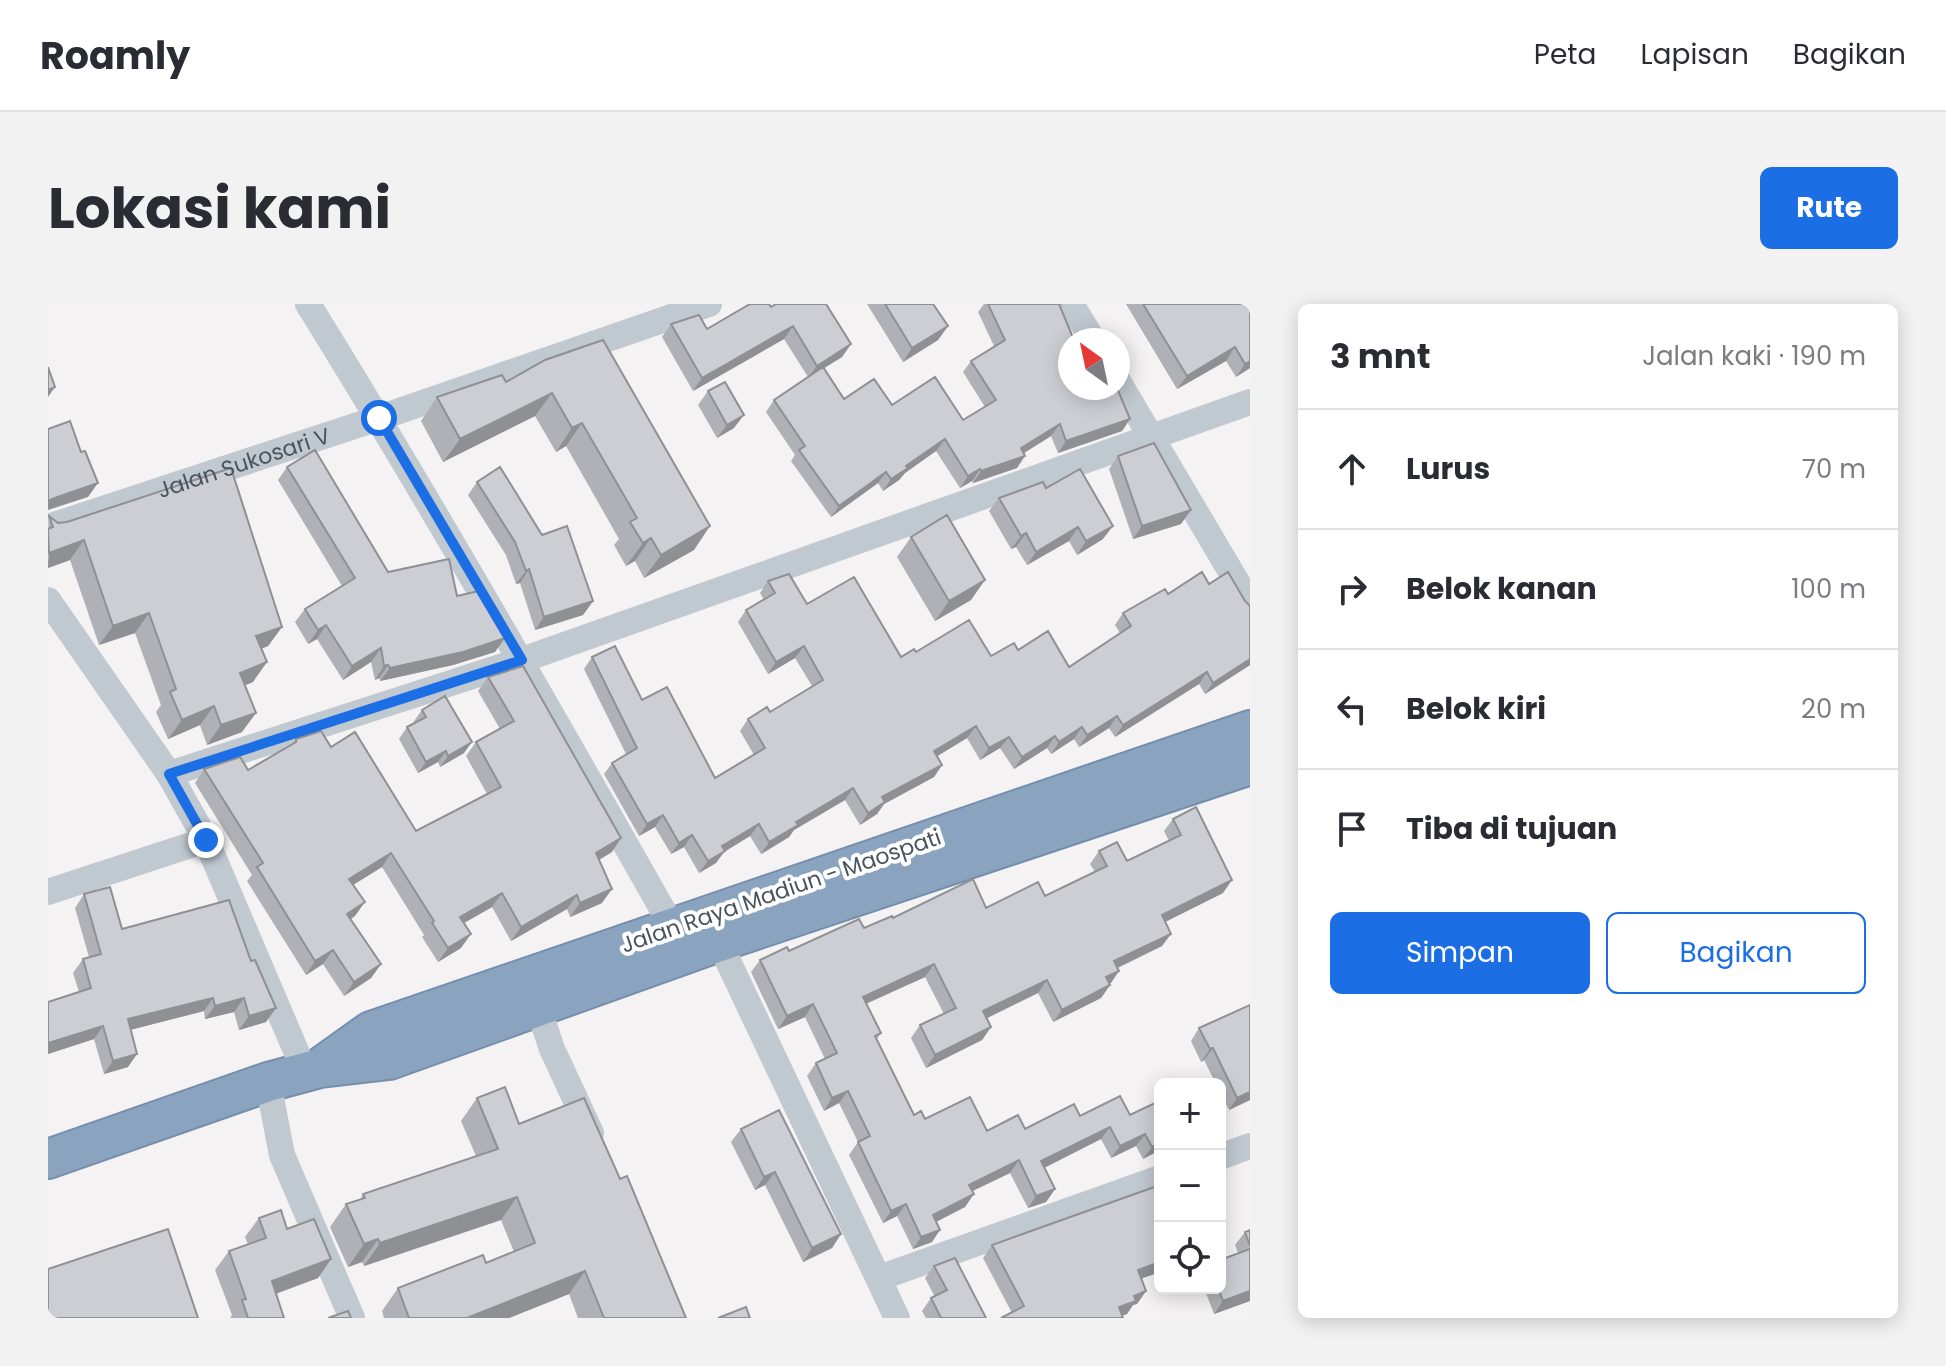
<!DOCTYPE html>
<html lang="id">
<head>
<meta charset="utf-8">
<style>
	:root { --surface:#fff; --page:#f2f2f3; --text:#2b2b33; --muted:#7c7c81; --line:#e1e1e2; --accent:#1c6ee4 }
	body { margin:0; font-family:Poppins,sans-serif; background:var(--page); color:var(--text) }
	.controls { position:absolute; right:24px; bottom:24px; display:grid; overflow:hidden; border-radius:12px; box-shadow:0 4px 20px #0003 }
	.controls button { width:72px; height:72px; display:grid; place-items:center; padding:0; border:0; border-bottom:2px solid var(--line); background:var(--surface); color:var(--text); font:40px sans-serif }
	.compass { position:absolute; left:1010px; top:24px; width:72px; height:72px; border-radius:50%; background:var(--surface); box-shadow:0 4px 20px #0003; rotate:327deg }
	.stop { position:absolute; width:24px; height:24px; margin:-18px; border:6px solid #1c6ee4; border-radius:50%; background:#fff }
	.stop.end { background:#1c6ee4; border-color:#fff; box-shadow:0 2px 8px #0008 }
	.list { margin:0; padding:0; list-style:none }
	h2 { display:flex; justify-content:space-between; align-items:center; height:104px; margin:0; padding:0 32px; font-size:34px }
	h2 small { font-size:26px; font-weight:400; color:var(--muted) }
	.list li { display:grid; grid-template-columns:52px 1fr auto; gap:24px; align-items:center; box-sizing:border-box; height:120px; padding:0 32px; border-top:2px solid var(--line) }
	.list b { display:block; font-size:30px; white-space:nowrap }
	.list em { font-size:26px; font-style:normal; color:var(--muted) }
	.actions { display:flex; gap:16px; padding:24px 32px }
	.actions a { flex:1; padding:18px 0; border:2px solid var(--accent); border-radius:12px; text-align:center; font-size:28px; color:var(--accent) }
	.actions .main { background:var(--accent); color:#fff }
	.icon { flex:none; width:44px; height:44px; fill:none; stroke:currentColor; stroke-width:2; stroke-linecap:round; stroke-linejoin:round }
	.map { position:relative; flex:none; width:1202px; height:1014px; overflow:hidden; border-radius:12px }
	header { display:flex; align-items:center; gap:48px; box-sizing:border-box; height:112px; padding:0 40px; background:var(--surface); border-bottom:2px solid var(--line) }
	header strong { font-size:38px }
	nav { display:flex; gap:44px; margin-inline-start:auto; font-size:28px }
	.intro { display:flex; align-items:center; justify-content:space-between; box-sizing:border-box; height:192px; padding:0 48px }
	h1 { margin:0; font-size:56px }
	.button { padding:20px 36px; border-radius:12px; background:var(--accent); color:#fff; font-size:28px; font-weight:700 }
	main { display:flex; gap:48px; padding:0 48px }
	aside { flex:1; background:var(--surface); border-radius:12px; box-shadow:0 4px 20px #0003 }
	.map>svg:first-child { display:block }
</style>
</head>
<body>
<header>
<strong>Roamly</strong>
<nav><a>Peta</a><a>Lapisan</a><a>Bagikan</a></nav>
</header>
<div class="intro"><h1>Lokasi kami</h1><a class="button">Rute</a></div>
<main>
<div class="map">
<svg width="1202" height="1014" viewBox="0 0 1202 1014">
	<rect width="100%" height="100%" fill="#f4f2f2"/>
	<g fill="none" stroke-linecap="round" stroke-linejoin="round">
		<defs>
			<path id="highway" d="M274 762 323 727 1202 426
				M0 855 220 778 272 764 341 756 671 638 1202 461"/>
		</defs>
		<use href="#highway" stroke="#758eab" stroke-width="42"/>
		<g stroke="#c0c8d0" stroke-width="26">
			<path d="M260 0C387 205 506 414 625 624"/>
			<path d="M1023 0 1045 36"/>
			<path d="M1070 77 1202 300"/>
			<path id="s1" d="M0 223 331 114 661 0"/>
			<path d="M0 296 121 470 158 536 257 768"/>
			<path d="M121 470 474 356 1202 98"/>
			<path d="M0 588 158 536"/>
			<path d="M671 638 849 1014"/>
			<path d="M485 688 504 745 543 829"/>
			<path d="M220 778 234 851 304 1014"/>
			<path d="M1172 853 1202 842"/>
			<path d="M831 974 1112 874"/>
		</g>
		<use href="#highway" stroke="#8aa3bf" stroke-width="38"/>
	</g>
	<path fill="#afb1b6" d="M819 0H885L900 22 890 36 855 58Z
		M936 0H1015L1012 4 1022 84 1082 115 1074 127 1010 149 1003 132 976 149 969 164 925 179 924 177 912 184 888 147 857 169 851 176 835 187 830 179 783 213 743 157 747 151 718 108 726 96 760 73 736 35 645 87 614 33 623 20 659 25 723 3 803 40 794 53 776 64 796 95 844 101 915 116 937 103 915 68 923 57 946 42 930 8Z
		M1078 0H1202V64L1188 73 1178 57 1129 85Z
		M497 56 646 246 596 274 587 257 578 262 566 241 571 235 518 142 508 148 487 112 395 158 373 117 389 93 458 78Z
		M660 87 686 124 669 134 650 101Z
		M1070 152 1133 220 1085 235 1061 165Z
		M239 163 340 268 409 292 447 348 405 361 332 377 331 374 327 376 323 358 295 376 269 335 260 340 247 318 257 305 294 282 230 176Z
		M429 178 494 231 545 297 535 311 487 326 472 279 468 280 458 251 420 191Z
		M998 184 1055 235 1029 251 1021 237 979 261 968 243 963 245 941 207 951 194Z
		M1 212 10 219 234 323 220 342 213 345 205 378 197 381 194 428 159 441 152 421 120 435 108 408 113 401 87 329 51 341 22 256 0 264Z
		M863 233 923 296 887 317 849 253Z
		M720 277 853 353 868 348 943 352 970 346 1021 363 1072 329 1067 321 1075 309 1120 290 1202 361 1157 390 1151 380 1067 433 1061 424 1031 443 1026 435 1003 450 999 444 966 465 952 444 932 456 919 434 889 452 894 461 886 473 836 500 829 510 812 521 797 496 746 526 741 533 713 550 702 532 676 548 668 559 651 569 636 543 623 550 607 523 591 532 556 470 564 459 578 450 536 365 544 353 594 396 667 474 706 451 692 427 700 415 722 408 764 382 747 354 720 370 690 318 698 306 716 296 712 289Z
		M440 373 564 548 551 556 554 599 522 613 519 605 463 637 444 603 416 619 413 644 390 658 374 633 376 631 334 563 305 581 307 612 303 615 333 660 323 674 296 692 275 660 258 671 199 577 204 571 147 479 156 465 200 466 244 440 248 435 283 443 368 527 439 490 418 452 428 438 452 425 430 387Z
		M374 406 416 449 392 463 390 458 370 469 351 435 359 423 367 419 366 417Z
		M1125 515 1175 589 1117 618 1114 642 1070 664 1071 667 1061 680 1062 681 1053 694 1005 718 990 689 939 714 943 723 934 736 878 764 863 734 872 721 896 710 877 673 818 700 833 729 829 735 866 811 877 815 939 827 977 825 1032 812 1082 811 1112 805V846L1095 855 1088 842 1063 854 1053 835 996 864 1007 885 998 898 980 904 962 869 924 887 917 903 888 918 884 938 865 945 849 912 835 919 801 851 810 838 791 799 776 807 759 772 768 759 777 755 757 713 730 725 703 668 712 656 816 624 845 614 938 604 997 592 1047 568 1042 560 1051 547 1079 557 1121 537 1116 527Z
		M36 590 74 625 181 596 218 718 191 726 186 708 157 715 156 707 82 726 80 763 56 770 46 735 0 750 31 688 25 669 35 655 41 653 27 604Z
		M1151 724 1202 796 1181 806 1172 788V780H1168L1156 756 1153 758 1143 737Z
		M429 794 471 820 572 875 638 1014H530L521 990 461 1014H336L334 1007 350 984 438 959 466 948 453 916 316 962 314 958 300 963 282 923 298 900 312 896 315 890 428 852 413 817Z
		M693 825 793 930 784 944 755 958 717 881 707 886 683 838Z
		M211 914 239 925 283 955 270 974 228 990 236 1014H182L184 1011 167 966 181 947 200 940 197 933Z
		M1202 926V997L1166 1010 1156 984H1172L1190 949 1187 941 1197 928Z
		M944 941 1112 968 1094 974 1098 987 1089 1000 1085 1001 1079 1010 1074 1012 964 1009 935 954Z
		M886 962 938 1014H878L874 1007 883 994 887 993 877 974Z"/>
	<path fill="#8f9094" d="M745 22 736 35 645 87 654 74Z
		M900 22 890 36 855 58 864 44Z
		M803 40 794 53 760 74 769 62Z
		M1187 43 1178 57 1129 85 1139 72Z
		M1202 57V64L1188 73 1197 60Z
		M7 83 0 93V86Z
		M504 89 487 112 395 158 412 135Z
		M696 111 686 124 669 134 679 121Z
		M1082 115 1074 127 1010 149 1018 137Z
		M534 119 518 142 508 148 524 124Z
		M1012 120 1003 132 965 156 973 144Z
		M897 135 888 147 857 169 851 176 835 187 843 175 858 162Z
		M977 152 969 164 925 179 933 167Z
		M932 165 924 177 912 184 920 172Z
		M838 168 830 179 783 213 791 202Z
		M50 179 40 193 0 206V197L4 195Z
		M1143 206 1133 220 1085 235 1094 222Z
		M662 222 646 246 596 274 613 251Z
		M1065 222 1055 235 1029 251 1038 237Z
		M1030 223 1021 237 979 261 988 248Z
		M978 229 968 243 963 245 973 232Z
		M603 234 587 257 578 262 595 239Z
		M36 236 22 256 0 264 1 249Z
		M481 265 472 279 468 280 478 267Z
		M937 276 923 296 887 317 901 297Z
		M545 297 535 311 487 326 496 313Z
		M101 309 87 329 51 341 65 322Z
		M278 321 269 335 260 340 270 326Z
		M234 323 220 342 194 352 208 332Z
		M457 334 447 348 405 361 332 377 342 364Z
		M756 342 747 354 720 370 728 358Z
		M333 344 323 358 295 376 304 362Z
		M1202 355V361L1157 390 1165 379Z
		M219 358 205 378 179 389 192 369Z
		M340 361 331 374 327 376 336 362Z
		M1159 368 1151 380 1067 433 1075 421Z
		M166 402 152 421 120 435 134 416Z
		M208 409 194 428 159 441 173 421Z
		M1069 412 1061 424 1031 443 1039 431Z
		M928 422 919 434 878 459 886 447Z
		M1034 423 1026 435 1003 450 1011 438Z
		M1007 432 999 444 966 465 974 453Z
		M961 433 952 444 932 456 941 444Z
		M424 438 416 449 392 463 400 452Z
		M398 447 390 458 370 469 378 458Z
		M894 461 886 473 836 500 829 510 812 521 820 509 834 493Z
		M805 484 797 496 746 526 741 533 713 550 721 538 748 518Z
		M615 511 607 523 591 532 599 520Z
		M711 520 702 532 676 548 668 559 651 569 660 557 674 542Z
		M644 531 636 543 623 550 631 539Z
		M573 534 564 548 538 563 548 549Z
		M343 549 334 563 292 589 301 575Z
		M1184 576 1175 589 1105 624 1114 611Z
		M564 585 554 599 522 613 532 599Z
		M454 589 444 603 402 627 412 613Z
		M529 591 519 605 463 637 473 623Z
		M317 598 307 612 289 624 299 610Z
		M423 630 413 644 390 658 400 644Z
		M1123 630 1114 642 1058 669 1066 657Z
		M285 646 275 660 258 671 267 657Z
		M333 660 323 674 296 692 306 678Z
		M886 660 877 673 806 705 815 693Z
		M1071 667 1063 679 1049 686 1058 673Z
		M999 676 990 689 927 720 935 707Z
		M1062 681 1053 694 1005 718 1014 706Z
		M165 694 156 707 70 729 80 715Z
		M196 694 186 708 157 715 167 702Z
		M765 700 757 713 730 725 739 712Z
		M228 704 218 718 191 726 201 712Z
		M55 722 46 735 0 750V739Z
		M943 723 934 736 878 764 887 751Z
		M1165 744 1156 756 1153 758 1162 745Z
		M89 750 80 763 56 770 65 757Z
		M800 787 791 799 776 807 784 794Z
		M1202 788V796L1181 806 1189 794Z
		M1062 823 1053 835 984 870 993 857Z
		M1097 830 1088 842 1063 854 1072 842Z
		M1112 838V846L1095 855 1104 843Z
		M971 856 962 869 912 893 921 881Z
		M727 868 717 881 707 886 716 873Z
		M1007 885 998 898 980 904 988 892Z
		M926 890 917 903 876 924 885 911Z
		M469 893 453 916 316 962 332 939Z
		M858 900 849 912 835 919 843 907Z
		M892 926 884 938 865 945 873 933Z
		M793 930 784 944 755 958 764 944Z
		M330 935 314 958 300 963 316 940Z
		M283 955 270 974 210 996 224 977Z
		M1112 958V968L1081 979 1090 966Z
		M537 967 521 990 461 1014H419Z
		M1098 987 1089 1000 1085 1001 1079 1010 1067 1014 1071 1003 1086 992Z
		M1202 987V997L1166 1010 1175 997Z"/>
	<path fill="#ccced4" stroke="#8f9094" stroke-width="2" d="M702 0H721L723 3 728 0H778L803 40 769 62 745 22 654 74 623 20 651 11 659 25Z
		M837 0H885L900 22 864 44Z
		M940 0H1011L1026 36H1022V84H1069L1082 115 1018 137 1012 120 973 144 977 152 933 167 932 165 920 172 897 135 858 162 860 164 843 175 838 168 791 202 751 146 757 142 726 96 775 63 796 95 826 75 844 101 887 73 915 116 948 96 923 57 957 36Z
		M1095 0H1202V57L1197 60 1187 43 1139 72Z
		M555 36 662 222 613 251 603 234 595 239 582 218 589 214 534 119 524 124 504 89 412 135 389 93 454 71 458 78 497 56Z
		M0 63 7 83 0 86Z
		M677 78 696 111 679 121 660 87Z
		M22 117 33 148 37 147 50 179 4 195 0 197V125Z
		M1106 139 1143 206 1094 222 1070 152Z
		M267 146 340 268 401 255 409 292 431 287 457 334 415 348 342 364 340 361 336 362 333 344 304 362 278 321 270 326 257 305 307 274 239 163Z
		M452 163 494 231 519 222 545 297 496 313 481 265 478 267 467 238 429 178Z
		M183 164 234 323 208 332 219 358 192 369 208 409 173 421 166 402 134 416 122 388 128 385 101 309 65 322 36 236 1 249 0 225 5 223 1 212 10 219 19 218Z
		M1032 165 1065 222 1038 237 1030 223 988 248 978 229 973 232 951 194 995 178 998 184Z
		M899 211 937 276 901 297 863 233Z
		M1154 268 1161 280 1180 268 1197 297 1202 302V355L1165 379 1159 368 1075 421 1069 412 1039 431 1034 423 1011 438 1007 432 974 453 961 433 941 444 928 422 886 447 894 461 834 493 837 498 820 509 805 484 748 518 750 521 721 538 711 520 674 542 677 547 660 557 644 531 631 539 615 511 599 520 564 459 589 444 544 353 567 342 594 396 619 383 667 474 717 444 700 415 719 403 722 408 775 376 756 342 728 358 698 306 727 289 720 277 741 270 759 300 806 273 853 353 866 345 868 348 921 316 943 352 966 339 970 346 1000 327 1021 363 1083 322 1075 309 1117 285 1120 290Z
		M475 362 573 534 548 549 564 585 532 599 529 591 473 623 454 589 412 613 423 630 400 644 384 619 386 617 343 549 301 575 317 598 299 610 333 660 306 678 285 646 267 657 209 563 215 559 156 465 192 453 200 466 248 438V435L273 427 283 443 307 428 368 527 453 483 428 438 466 417 440 373Z
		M397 392 424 438 400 452 398 447 378 458 359 423 378 413 374 406Z
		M1148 503 1184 576 1114 611 1123 630 1066 657 1071 667 1058 673 1062 681 1014 706 999 676 935 707 943 723 887 751 872 721 908 704 886 660 815 693 833 729 827 732 866 811 873 807 877 815 922 793 939 827 970 811 977 825 1026 800 1032 812 1072 792 1082 811 1109 798 1112 805V838L1104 843 1097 830 1072 842 1062 823 993 857 1007 885 988 892 971 856 921 881 926 890 885 911 892 926 873 933 858 900 843 907 810 838 822 832 800 787 784 794 768 759 789 749 765 700 739 712 712 656 739 643 741 647 811 615 816 624 844 612 845 614 925 575 938 604 990 578 997 592 1059 562 1051 547 1069 538 1079 557 1133 531 1125 515Z
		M62 583 74 625 181 596 203 657 207 656 228 704 201 712 196 694 167 702 165 694 80 715 89 750 65 757 55 722 0 739V698L43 684 35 655 53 650 36 590Z
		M1202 701V788L1189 794 1165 744 1162 745 1151 724Z
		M457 783 471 820 536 794 572 875 579 872 638 1014H556L537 967 419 1014H361L350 984 435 951 438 959 487 939 469 893 332 939 330 935 316 940 298 900 317 894 315 890 450 845 429 794Z
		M731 806 793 930 764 944 727 868 716 873 693 825Z
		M1112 881V958L1090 966 1098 987 1086 992 1088 997 1071 1003 1075 1014H953L976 1002 944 941Z
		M233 906 239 925 266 915 283 955 224 977 236 1014H200L194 996 198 995 181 947 218 934 211 914Z
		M120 925 150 1014H0V965Z
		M1202 926V942L1197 928Z
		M1202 945V987L1175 997 1170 984H1172V956Z
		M907 954 938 1014H893L883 994 899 986 886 962Z
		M698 1003 702 1014H670Z
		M300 1007 303 1014H280Z"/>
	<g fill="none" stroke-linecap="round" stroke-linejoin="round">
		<path stroke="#1c6ee4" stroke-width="10" d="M158 536 121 470 474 356 331 114"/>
	</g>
	<g text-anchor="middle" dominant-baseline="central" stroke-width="8" stroke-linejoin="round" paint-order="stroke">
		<g font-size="22" fill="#49545f" stroke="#fff">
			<text stroke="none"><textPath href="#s1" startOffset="206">Jalan Sukosari V</textPath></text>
			<text transform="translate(733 587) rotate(-19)">Jalan Raya Madiun - Maospati</text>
		</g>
	</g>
</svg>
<div class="controls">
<button>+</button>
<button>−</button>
<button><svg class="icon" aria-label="locate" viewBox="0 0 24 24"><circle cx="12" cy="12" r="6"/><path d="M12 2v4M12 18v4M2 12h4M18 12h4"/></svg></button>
</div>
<svg class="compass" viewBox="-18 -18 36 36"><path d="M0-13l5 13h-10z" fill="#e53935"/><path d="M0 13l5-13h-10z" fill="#7c7c81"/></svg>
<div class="stop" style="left:331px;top:114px"></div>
<div class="stop end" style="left:158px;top:536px"></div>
</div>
<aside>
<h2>3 mnt<small>Jalan kaki · 190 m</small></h2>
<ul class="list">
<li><svg class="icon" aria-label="ahead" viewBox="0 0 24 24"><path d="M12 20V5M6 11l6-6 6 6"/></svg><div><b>Lurus</b></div><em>70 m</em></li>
<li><svg class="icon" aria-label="right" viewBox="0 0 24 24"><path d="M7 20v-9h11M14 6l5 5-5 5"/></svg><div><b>Belok kanan</b></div><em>100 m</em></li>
<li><svg class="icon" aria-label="left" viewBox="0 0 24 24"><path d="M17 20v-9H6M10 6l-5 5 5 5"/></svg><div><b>Belok kiri</b></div><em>20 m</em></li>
<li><svg class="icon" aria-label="arrive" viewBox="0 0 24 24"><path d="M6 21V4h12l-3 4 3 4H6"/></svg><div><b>Tiba di tujuan</b></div></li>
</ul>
<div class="actions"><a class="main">Simpan</a><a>Bagikan</a></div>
</aside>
</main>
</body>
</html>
